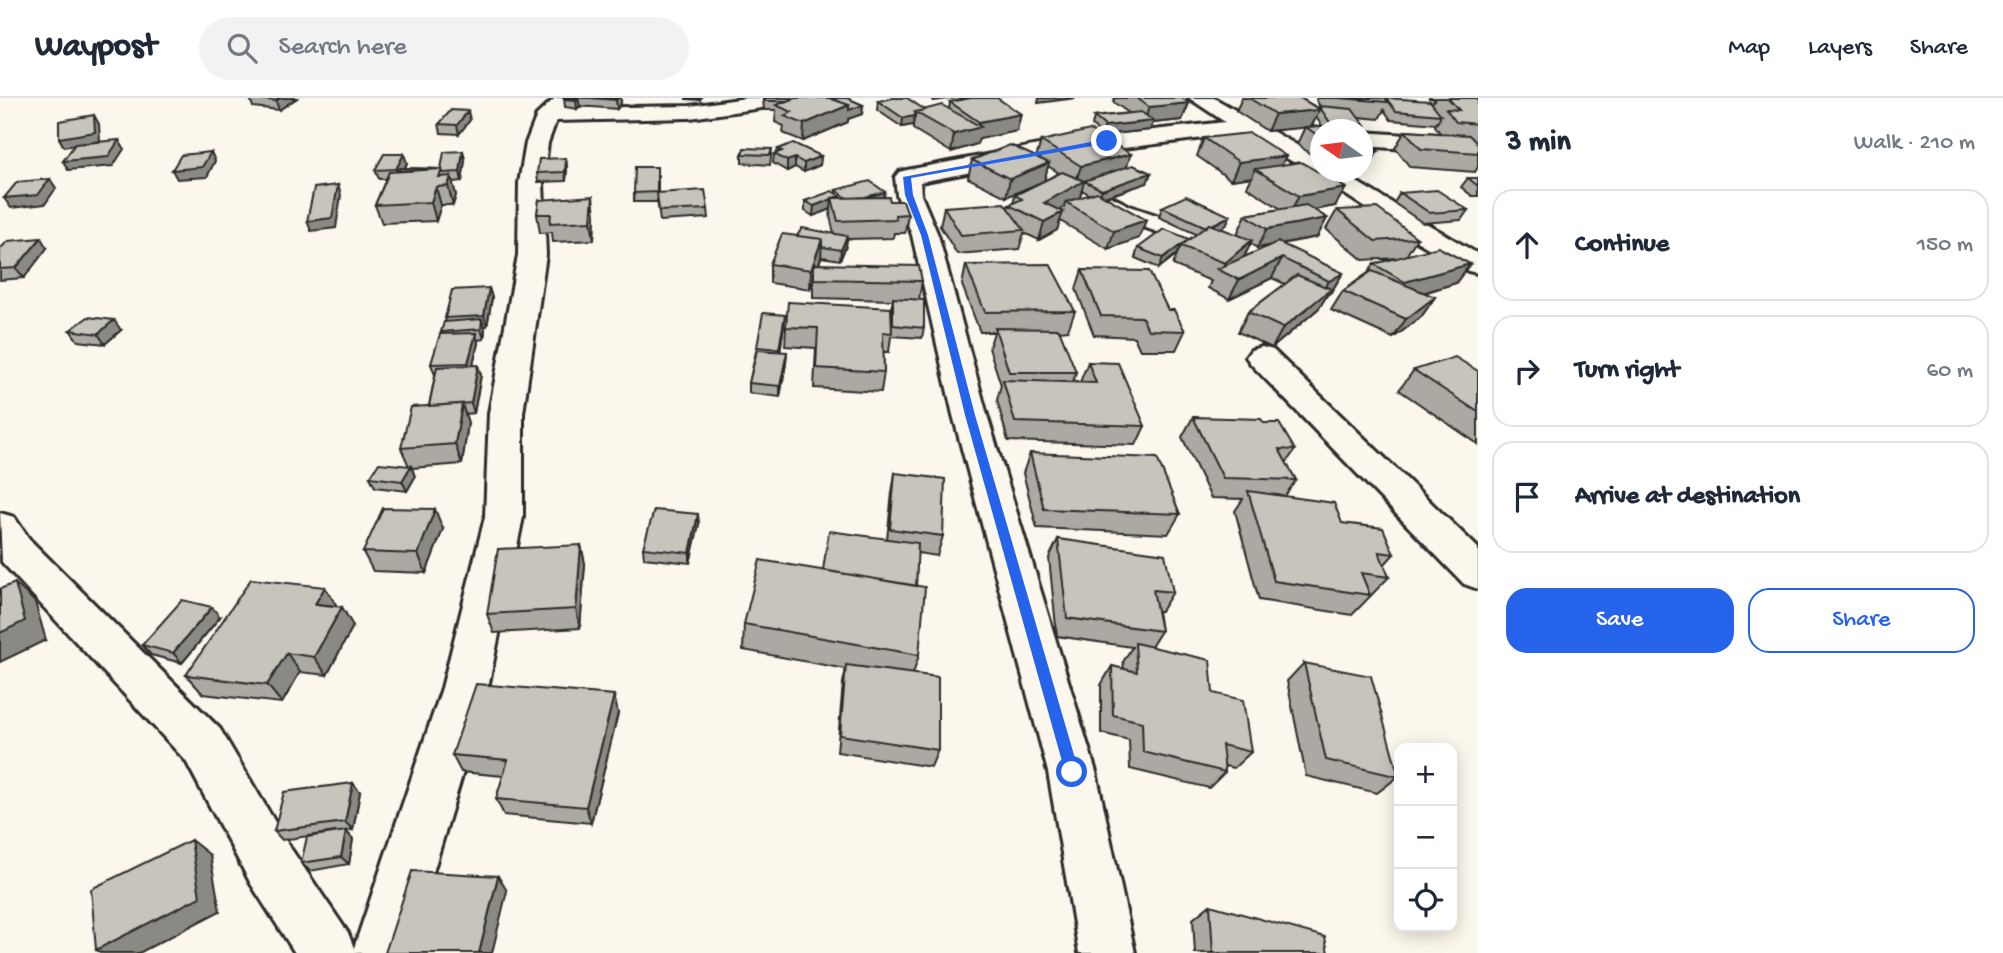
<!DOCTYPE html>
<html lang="en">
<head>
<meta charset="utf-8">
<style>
	:root { --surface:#fff; --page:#f2f2f3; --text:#1f2937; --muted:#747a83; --line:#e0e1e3; --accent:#2563eb }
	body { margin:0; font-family:"Gochi Hand",sans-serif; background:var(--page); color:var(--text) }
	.controls { position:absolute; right:21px; bottom:21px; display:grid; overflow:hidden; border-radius:14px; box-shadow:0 4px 18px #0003 }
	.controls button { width:63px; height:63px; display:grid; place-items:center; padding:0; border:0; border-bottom:2px solid var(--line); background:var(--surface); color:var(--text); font:35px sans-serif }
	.compass { position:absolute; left:1310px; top:21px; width:63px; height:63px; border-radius:50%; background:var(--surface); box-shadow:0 4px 18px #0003; rotate:284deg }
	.stop { position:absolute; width:21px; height:21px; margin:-16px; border:5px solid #2563eb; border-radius:50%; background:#fff }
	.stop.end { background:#2563eb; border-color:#fff; box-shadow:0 2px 7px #0008 }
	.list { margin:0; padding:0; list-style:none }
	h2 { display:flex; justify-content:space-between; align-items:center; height:91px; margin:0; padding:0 28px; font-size:30px }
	h2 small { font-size:23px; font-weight:400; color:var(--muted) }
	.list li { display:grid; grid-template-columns:46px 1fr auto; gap:21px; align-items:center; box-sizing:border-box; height:112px; margin:0 14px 14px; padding:0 14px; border:2px solid var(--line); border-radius:21px }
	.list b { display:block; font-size:26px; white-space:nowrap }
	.list em { font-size:23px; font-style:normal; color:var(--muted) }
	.actions { display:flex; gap:14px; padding:21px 28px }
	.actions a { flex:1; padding:16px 0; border:2px solid var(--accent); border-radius:21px; text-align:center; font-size:24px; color:var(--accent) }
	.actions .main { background:var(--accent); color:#fff }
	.icon { flex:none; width:38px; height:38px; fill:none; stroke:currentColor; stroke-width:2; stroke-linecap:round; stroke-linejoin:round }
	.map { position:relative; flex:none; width:1478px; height:855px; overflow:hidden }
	header { display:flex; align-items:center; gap:42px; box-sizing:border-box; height:98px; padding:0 35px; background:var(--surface); border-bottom:2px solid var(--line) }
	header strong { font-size:33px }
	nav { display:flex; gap:38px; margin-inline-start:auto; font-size:24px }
	.search { width:490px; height:63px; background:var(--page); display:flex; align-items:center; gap:18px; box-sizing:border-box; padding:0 24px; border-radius:38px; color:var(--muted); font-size:26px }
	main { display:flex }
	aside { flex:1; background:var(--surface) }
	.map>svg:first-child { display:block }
</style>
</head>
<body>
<header>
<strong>Waypost</strong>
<div class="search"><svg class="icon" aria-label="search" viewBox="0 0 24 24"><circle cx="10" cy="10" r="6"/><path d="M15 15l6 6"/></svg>Search here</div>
<nav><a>Map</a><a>Layers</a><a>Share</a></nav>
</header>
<main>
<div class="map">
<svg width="1478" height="855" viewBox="0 0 1478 855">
	<rect width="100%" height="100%" fill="#fbf7ec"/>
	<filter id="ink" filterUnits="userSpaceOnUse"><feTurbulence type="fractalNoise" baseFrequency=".0143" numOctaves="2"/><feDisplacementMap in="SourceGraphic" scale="14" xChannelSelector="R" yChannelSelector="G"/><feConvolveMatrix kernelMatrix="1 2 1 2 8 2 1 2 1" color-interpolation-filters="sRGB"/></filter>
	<g filter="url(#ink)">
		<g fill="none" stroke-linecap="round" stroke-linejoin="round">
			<defs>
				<path id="minor" d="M555 0H577L568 10 690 8 746 0H777L779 3 776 7 769 9 690 20 556 23 548 45 543 85 546 157 523 315V419L488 590 409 855H295L251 786 186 663 2 464 0 415 14 419 30 442 220 631 289 748 348 835 354 850 442 590 485 419 489 315 518 157 519 85 526 45 537 17Z
					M1189 0H1214L1321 61V74H1340L1478 156V175L1468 173 1418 144 1314 76 1243 35 1037 61 1130 108 1209 135 1213 141 1209 147 1200 149 1112 118 1029 73 1025 68 1034 62 920 84 921 97 938 137 987 317 1096 674 1135 855H1079L1048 674 953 317 912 137 897 97 895 79 899 74 907 72 1065 42 1225 24Z
					M1363 34 1478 42V56L1363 48Z
					M1262 249 1273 252 1478 450V491L1464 486 1251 266 1246 259 1251 252Z"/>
			</defs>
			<use href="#minor" stroke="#2b2b2b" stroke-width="6"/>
			<use href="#minor" fill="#fbf7ec" fill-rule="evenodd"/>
		</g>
		<path fill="#aba9a2" stroke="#2b2b2b" stroke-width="2" fill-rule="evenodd" d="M250 0H297L279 12 253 9Z
			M564 0H621V6L617 11 580 8 577 11 565 9Z
			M686 0H701L700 2 686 1Z
			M763 0H847L863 7 862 16 848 21V24L803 43 783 35 784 28 775 24 776 12H764Z
			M959 0H997L1017 33 979 41 977 46 951 54 913 31V27L902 29 877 12 878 3 925 12 949 11 950 4 961 2Z
			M1115 0H1182L1189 5 1182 22 1153 25 1150 32 1102 37 1092 28 1094 19 1129 15 1113 4Z
			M1242 0H1300L1318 10 1320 8 1316 2 1317 0H1393L1432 5 1435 1 1428 0H1478V45H1476L1478 46V69L1475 74 1410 69 1395 50 1405 33 1440 35 1435 28 1440 20V19L1436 26 1391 22 1384 12 1379 21 1358 19 1365 28 1362 32H1320V63L1297 46 1305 29 1267 33 1236 13ZM1316 19 1322 28H1312Z
			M470 22 459 36 441 35 439 26Z
			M1204 40 1281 67 1335 108 1314 112 1327 120 1317 139 1281 146 1343 175 1331 194 1327 197 1319 210 1272 250 1238 234 1248 214 1285 186 1272 180 1229 201 1208 190 1211 183 1173 167 1177 156 1159 170 1135 160 1138 150 1188 143 1196 136 1159 119 1162 109 1226 127 1220 130 1239 138 1237 136 1246 117 1281 111 1247 89 1252 79 1231 82 1197 58ZM1251 145 1257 150 1271 148 1244 159Z
			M1041 43 1127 69 1147 85 1106 99 1146 122 1139 140 1108 151 1060 123 1057 132 1039 142 1024 135 1019 151 957 156 940 128 944 109 1008 110 1009 107 1013 105 1015 97 1044 83 1006 99 968 80 972 62 1036 60ZM1048 68 1059 75 1044 83ZM1082 92 1090 97 1079 100Z
			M1362 43 1378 53 1368 71H1362Z
			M772 51 770 67 742 65V56Z
			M778 51 821 58 820 67 804 74 795 69 787 73 773 65 774 56 777 55Z
			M463 53 465 62 462 83 452 84 456 97 453 107H441L436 123 382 125 375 107 386 81H379L375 72 407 65 405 70 441 71Z
			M566 60 567 70 566 83 538 84 537 75Z
			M658 78V95L708 111 709 120 660 123 657 101V104H634V95Z
			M1468 80H1478V98H1472L1461 89Z
			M836 92 884 99 908 116 905 135H894L893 140 847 141 846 148 840 162 821 159 819 166 922 183 919 202 924 230 922 240 891 238 889 254H883L884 274 881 294 814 290 816 250 785 248 786 229 891 210 893 202 813 200V183L810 191 770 185V166L797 138 834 136 830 118 831 111 813 118 805 113V103L836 95Z
			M1400 95 1468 112 1461 122 1423 125 1394 105Z
			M539 102 595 117 594 142 553 144 552 134 540 135 537 116Z
			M1337 112 1417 140 1406 158 1456 185 1424 195 1435 199 1421 219 1393 240 1331 212 1343 193 1368 175 1374 166 1398 160 1363 162 1326 131Z
			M47 150 24 180 0 182V151Z
			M966 167 1075 213 1068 232 1059 233 1076 274 1073 284H1080L1088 264 1145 328 1136 347 1008 343 997 302 1001 287 989 250 994 234H980L962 187Z
			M1082 172 1168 212 1185 233 1176 252H1140L1134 239 1094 237 1076 191Z
			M489 190 492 200 487 228H484L485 232 484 241 477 242 478 245 473 267 481 277 474 315 465 316 468 325 462 366 412 370 415 379 407 393 375 389 370 379 409 368 401 350 429 308 435 277 431 266 442 236 441 234 446 224 445 220Z
			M784 227 780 254H787L786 265 780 299 749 295V285L757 249Z
			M70 232H121L105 246 78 243Z
			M1414 272 1478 273V346L1399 292Z
			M1193 319 1264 325 1295 352 1286 365 1296 382 1285 398 1342 425 1394 456 1384 467 1389 479 1352 517 1259 502 1235 413 1243 401 1211 400 1182 339Z
			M1030 355 1180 416 1168 436 1037 430 1023 375Z
			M895 375 943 438 937 458 917 455 916 488 919 557 913 576 938 652 931 669 837 654 843 585 846 571 743 552 744 526 823 472 887 441 892 395Z
			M699 426 690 465 644 460 643 450Z
			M443 431 426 475 373 473 363 454Z
			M1058 441 1173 494 1161 513H1158L1161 533 1151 549 1213 595 1251 654 1234 670 1225 668V674L1209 690 1130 671 1129 642 1101 635V587L1112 568 1124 571 1123 564 1132 549 1057 538 1049 460Z
			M581 447 585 466 580 530 494 535 487 516Z
			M337 509 353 528 327 577 300 574 282 605 203 596 186 577Z
			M220 519 182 565 151 557 142 547Z
			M1304 565 1399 678 1377 695 1306 678 1287 583Z
			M618 615 591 725 504 717 496 701 503 678 461 674 452 657Z
			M360 694 353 732 346 733 353 741 349 766 310 773 301 765 335 734 282 742 274 733Z
			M1210 807 1328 855H1195L1193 821Z"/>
		<path fill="#8b8984" stroke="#2b2b2b" stroke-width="2" d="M280 0H297L279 12 276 3Z
			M577 0H578L580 8 577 11 576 2Z
			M618 0H621V6L617 11 616 2Z
			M933 0H956L933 3Z
			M1039 0H1076L1038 5Z
			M1189 5 1182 22 1153 25 1150 32 1102 37 1105 28 1144 24 1149 9Z
			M849 7H863L862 16 848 21V24L803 43 804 26Z
			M1320 12 1311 29 1267 33 1275 16Z
			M468 13 470 22 459 36 457 27Z
			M1021 16 1017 33 979 41 977 46 951 54 954 36 977 30 979 24Z
			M94 17 99 26 100 43 64 49 59 40Z
			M915 18 913 27 902 29 903 20Z
			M119 42 124 51 113 68 68 72 63 63Z
			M463 53 465 62 462 83 460 74Z
			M211 54 215 63 207 79 177 81 172 72Z
			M404 56 407 65 401 77H398L396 71Z
			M1131 56 1125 74 1084 84 1079 102 1066 104 1064 109 1041 122 1044 105 1075 86 1081 68Z
			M821 58 820 67 804 74V65Z
			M1286 58 1277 76 1255 71 1252 79 1231 82 1239 64Z
			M566 60 567 70 566 83 565 74Z
			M795 60V69L787 73V63Z
			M1049 65 1044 83 1006 99 1010 81Z
			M1151 75 1147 85 1098 101 1102 92Z
			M451 78 456 97 453 107 448 88Z
			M50 81 56 90 45 106 11 110 4 100Z
			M338 87 341 97 336 130 311 133 307 123Z
			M436 89 441 107 436 123 431 104Z
			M1346 90 1335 108 1289 116 1299 98Z
			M885 94 883 103H851Z
			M593 98 595 117 594 142 591 123Z
			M832 101 831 111 813 118 814 108Z
			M1063 114 1057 132 1039 142 1044 124Z
			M1230 118 1226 127 1203 140 1207 130Z
			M1327 120 1317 139 1257 150 1267 131Z
			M1146 122 1139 140 1108 151 1114 133Z
			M847 138 846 148 840 162 841 152Z
			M41 140 47 150 24 180 16 170Z
			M822 141 821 160 814 178V166L813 183 810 191 811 172Z
			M1189 141 1181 148 1177 156 1159 170 1163 160Z
			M1252 142 1243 161 1222 173 1225 165Z
			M1282 160 1272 180 1229 201 1239 182Z
			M1470 166 1456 185 1392 204 1405 184Z
			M1343 175 1331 194 1327 197 1319 210 1272 250 1283 230 1317 202 1329 183Z
			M489 190 492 200 487 228 484 218Z
			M1435 199 1421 219 1393 240 1406 221Z
			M785 217 784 227 779 261V251Z
			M482 221 485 232 484 241 481 231Z
			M114 222 121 232 105 246 98 236Z
			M476 235 478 245 471 275 468 265Z
			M787 254 786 265 780 299V288Z
			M478 267 481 277 474 315 471 305Z
			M462 306 468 325 462 366 455 346Z
			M411 368 415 379 407 393 402 383Z
			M435 411 443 431 426 475 418 456Z
			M698 416 699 426 690 465V455Z
			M581 447 585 466 580 530 576 511Z
			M15 485 35 504 46 542 0 564V535Z
			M325 489 337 508 315 506Z
			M212 509 220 519 182 565 173 555Z
			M342 509 353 528 327 577 314 559Z
			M287 555 300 574 282 605 267 587Z
			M614 597 618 615 591 725 586 709Z
			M353 685 360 694 353 732 345 724Z
			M346 733 353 741 349 766 341 759Z
			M191 742 210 757 220 813 139 855H102L96 852Z
			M498 778 507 793 492 855H479Z"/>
		<path fill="#c7c4bc" stroke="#2b2b2b" stroke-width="2" d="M250 0H280L276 3Z
			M564 0H577L576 2 564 1Z
			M590 0H618L616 2Z
			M764 0H795L788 3H764Z
			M795 0H829L849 7 804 26 784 18 792 14 776 7Z
			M829 0H847L863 7 849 12V7Z
			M893 0H907L925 12 915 14V18L903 20 878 3Z
			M971 0H997L1021 16 979 24 950 4Z
			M1137 0H1182L1189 5 1149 9Z
			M1249 0H1300L1320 12 1275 16Z
			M1339 0H1385L1388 4Z
			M1386 0 1430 3 1441 17 1396 13Z
			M1448 0H1478V26L1456 24 1446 11 1459 12Z
			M942 7 981 29 954 36 915 14Z
			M1319 8 1352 11 1365 28 1331 26Z
			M451 12 468 13 457 27 439 26Z
			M1141 14 1154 23 1105 28 1094 19Z
			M94 17 95 34 59 40V23Z
			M1339 27 1345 32H1320V39L1306 29Z
			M1090 32 1131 56 1081 68 1041 43Z
			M1405 33 1469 37 1478 46V55L1421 51Z
			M1250 35 1286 58 1239 64 1204 40Z
			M119 42 108 59 63 63 75 46Z
			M1362 43 1378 53 1362 54Z
			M793 45 821 58 804 65 795 60 787 63 774 56 782 53 778 51Z
			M1010 47 1049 65 1010 81 972 62Z
			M744 50 772 51 770 57 742 56Z
			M463 53 460 74 443 75 442 71H441L444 54Z
			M211 54 202 69 172 72 181 57Z
			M384 56H404L396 71 375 72Z
			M566 60 565 74 537 75 539 61Z
			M1301 64 1346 90 1299 98 1255 71Z
			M1133 67 1151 75 1102 92 1084 83Z
			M635 69H657V94L634 95Z
			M400 70 440 71 397 73Z
			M442 71 439 79 451 78 448 88 436 89 431 104 375 107 389 74Z
			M1062 74 1084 83 1044 105 1063 114 1044 124 1009 107 1022 101 1015 97Z
			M1468 80H1478V88Z
			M50 81 38 97 4 100 17 84Z
			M870 83 885 94 865 99 847 100 836 92Z
			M338 87 332 120 307 123 314 90Z
			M705 92 708 111 659 113 657 95Z
			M1437 92 1468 112 1430 115 1400 95Z
			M832 93 840 98 832 100V101L814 108 805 103Z
			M1097 94 1146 122 1114 133 1066 104Z
			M593 98 591 123 550 125 551 116H537L539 102Z
			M1186 98 1230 118 1212 127 1209 126 1206 129 1162 109Z
			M889 99 890 103H903L908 116 895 117 896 121 838 123 832 100Z
			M1004 105 1024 132 961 137 944 109Z
			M1306 107 1327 120 1267 131 1246 117Z
			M1377 110 1417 140 1375 143 1337 112Z
			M1209 126 1252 142 1225 165 1181 148Z
			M802 130 847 138 841 152 822 149V141L797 138Z
			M1164 131 1189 141 1163 160 1138 150Z
			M782 136 822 141 811 172 770 166Z
			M41 140 16 170 0 171V151L8 143Z
			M1278 144 1343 175 1329 183 1282 160 1239 182 1217 171Z
			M1438 149 1470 166 1405 184 1374 166Z
			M814 166 919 168 922 183 814 181Z
			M1050 166 1075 213 985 214 966 167Z
			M1082 172 1149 173 1168 212H1174L1185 233 1148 232 1142 219 1101 218Z
			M1372 173 1435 199 1406 221 1343 193Z
			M1297 177 1331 191 1283 230 1248 214Z
			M489 190 484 218 445 220 452 192Z
			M893 200 924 202V230L893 227Z
			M788 204 891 210 892 235 883 234 884 274 816 270 818 230 786 229Z
			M763 215 785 217 779 251 757 249Z
			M88 219 114 222 98 236 70 232Z
			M482 221 481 231 441 234 444 224Z
			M995 230 1059 231 1076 274H1009Z
			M476 235 468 265 431 266 440 236Z
			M757 252 787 254 780 288 749 285Z
			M1455 259 1478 273V314L1414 272Z
			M1088 264 1118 265 1145 328 1015 324 1003 282 1096 285Z
			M478 267 471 305 429 308 437 269Z
			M462 306 455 346 401 350 411 309Z
			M1193 319 1261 321 1264 325H1279L1295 352 1279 351 1296 382 1223 380Z
			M1030 355 1157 360 1180 416 1044 411Z
			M379 365 411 368 402 383 370 379Z
			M895 375 945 381 943 438 890 431Z
			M1248 393 1334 405 1342 425 1383 430 1394 456 1379 454 1389 479 1361 475 1370 497 1274 483Z
			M383 410 435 411 418 456 363 454Z
			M654 412 698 416 690 455 643 450Z
			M829 433 918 445 916 488 823 472Z
			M1058 441 1165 456 1173 494 1153 492 1161 533 1067 520Z
			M581 447 576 511 487 516 498 451Z
			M760 462 925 489 919 557 744 526Z
			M251 481 325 489 315 506 342 509 314 559 287 555 267 587 186 577Z
			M15 485 25 523 0 535V491Z
			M182 502 212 509 173 555 142 547Z
			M1135 545 1210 562 1213 595 1243 602 1251 654 1222 647 1225 674 1143 654 1142 624 1113 617 1112 568 1137 574Z
			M1304 565 1371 578 1399 679 1326 662Z
			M846 567 938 579V652L840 637Z
			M476 586 614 597 586 709 496 701 508 662 452 657Z
			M353 685 345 724 274 733 284 694Z
			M346 733 341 759 301 765 307 739Z
			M191 742 200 799 96 852 91 791Z
			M412 773 498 778 479 855H385Z
			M1210 807 1325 839 1328 855H1213Z"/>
	</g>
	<path fill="#2563eb" d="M1107 41 1109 45 911 80 913 97 928 137 975 317 1079 674 1072 681 1065 674 965 317 921 137 905 97 903 79Z"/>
</svg>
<div class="controls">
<button>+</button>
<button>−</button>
<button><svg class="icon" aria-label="locate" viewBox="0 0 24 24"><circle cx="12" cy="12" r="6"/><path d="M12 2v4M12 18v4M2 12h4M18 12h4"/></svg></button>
</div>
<svg class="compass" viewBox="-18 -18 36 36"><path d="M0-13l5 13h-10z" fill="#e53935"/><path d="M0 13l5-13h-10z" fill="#747a83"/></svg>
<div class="stop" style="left:1072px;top:674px"></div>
<div class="stop end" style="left:1107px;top:43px"></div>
</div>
<aside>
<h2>3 min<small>Walk · 210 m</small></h2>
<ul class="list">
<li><svg class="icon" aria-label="ahead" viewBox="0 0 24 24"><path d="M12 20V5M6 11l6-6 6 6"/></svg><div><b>Continue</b></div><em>150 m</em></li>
<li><svg class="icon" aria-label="right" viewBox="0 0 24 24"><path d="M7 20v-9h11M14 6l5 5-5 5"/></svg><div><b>Turn right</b></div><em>60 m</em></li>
<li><svg class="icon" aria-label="arrive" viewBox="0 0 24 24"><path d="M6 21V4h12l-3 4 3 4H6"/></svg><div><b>Arrive at destination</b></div></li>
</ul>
<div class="actions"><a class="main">Save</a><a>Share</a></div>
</aside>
</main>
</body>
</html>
